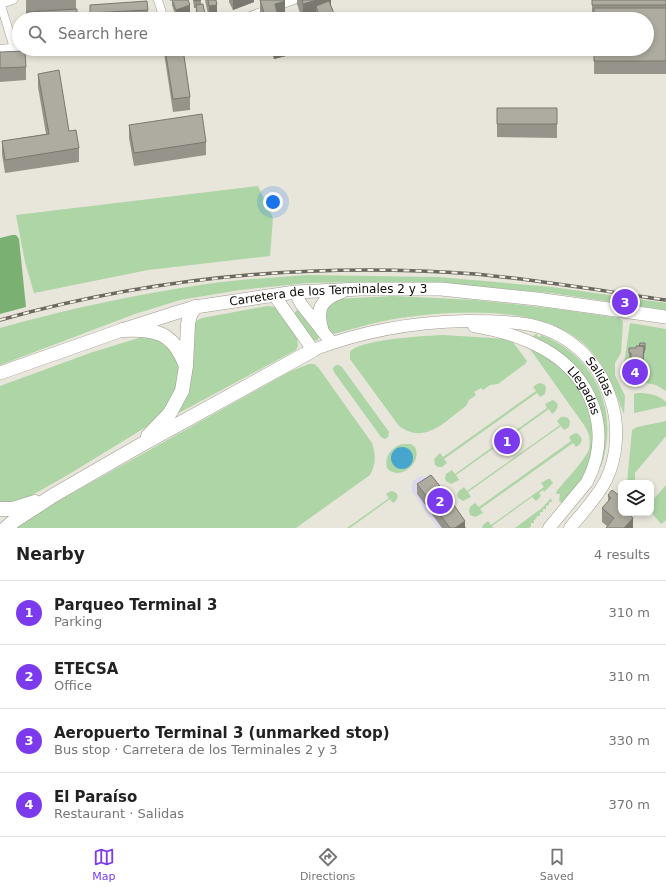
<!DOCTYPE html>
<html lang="en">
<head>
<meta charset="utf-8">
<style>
	:root { --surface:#fff; --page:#f6f6f6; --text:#222; --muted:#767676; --line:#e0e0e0; --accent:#7c3aed }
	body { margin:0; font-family:"DejaVu Sans",sans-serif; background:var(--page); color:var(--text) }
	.controls { position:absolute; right:12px; bottom:12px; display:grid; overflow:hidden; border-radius:8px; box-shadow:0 2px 6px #0003 }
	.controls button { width:36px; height:36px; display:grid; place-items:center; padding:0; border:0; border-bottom:1px solid var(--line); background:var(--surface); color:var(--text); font:20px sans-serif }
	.you { position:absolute; left:273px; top:202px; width:14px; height:14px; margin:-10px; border:3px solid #fff; border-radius:50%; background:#1a73e8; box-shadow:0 0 0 6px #1a73e833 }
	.badge { display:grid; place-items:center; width:26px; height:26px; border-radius:50%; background:var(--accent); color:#fff; font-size:13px; font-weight:700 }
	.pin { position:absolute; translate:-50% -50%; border:2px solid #fff; box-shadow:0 1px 4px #0006 }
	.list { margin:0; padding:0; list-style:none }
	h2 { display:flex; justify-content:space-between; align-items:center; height:52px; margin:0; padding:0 16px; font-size:17px }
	h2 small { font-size:13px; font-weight:400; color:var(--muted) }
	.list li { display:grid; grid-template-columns:26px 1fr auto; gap:12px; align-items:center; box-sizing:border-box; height:64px; padding:0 16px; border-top:1px solid var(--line) }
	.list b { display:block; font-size:15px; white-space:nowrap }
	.list p { margin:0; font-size:13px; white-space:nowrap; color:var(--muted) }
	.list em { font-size:13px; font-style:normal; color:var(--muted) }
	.icon { flex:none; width:22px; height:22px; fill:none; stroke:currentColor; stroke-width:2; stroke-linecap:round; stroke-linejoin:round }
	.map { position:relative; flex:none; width:666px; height:528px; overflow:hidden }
	.search { position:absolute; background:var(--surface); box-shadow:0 2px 6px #0003; left:12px; right:12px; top:12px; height:44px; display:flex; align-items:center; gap:10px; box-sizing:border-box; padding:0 14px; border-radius:22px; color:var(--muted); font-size:15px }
	.sheet { height:308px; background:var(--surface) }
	nav { display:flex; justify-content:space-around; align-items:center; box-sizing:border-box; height:56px; border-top:1px solid var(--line); background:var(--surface); font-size:11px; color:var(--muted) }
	nav a { display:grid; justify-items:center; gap:2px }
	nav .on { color:var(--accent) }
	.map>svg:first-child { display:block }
</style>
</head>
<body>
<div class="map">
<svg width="666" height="528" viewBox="0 0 666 528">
	<rect width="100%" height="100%" fill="#e8e5da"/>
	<path fill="#dbd7ed" d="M423 476 430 479 466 528H438L412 492V484L413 481 419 477Z"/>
	<path fill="#add5a6" d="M258 186 273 218 270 256 148 270 34 293 25 262 16 215Z
		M307 275 438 277 552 287 666 303V310L551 293 438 283 369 282 307 283 240 290 180 300 135 314 0 365V328C68 309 137 294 207 284 240 279 274 278 307 275Z
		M394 296 475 300 557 309 619 318 622 320 623 323 621 353 615 363V375L625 396 624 414C614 389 608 370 590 350 578 337 561 327 544 322 499 307 421 312 375 323 362 326 348 330 334 334 324 327 324 319 323 308L335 299Z
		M267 306 275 307 297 338 298 346 296 350 177 414 196 321 202 318Z
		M297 310H298L319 336 318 340 313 341 294 314Z
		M630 323 666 329V391L656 385 622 378Z
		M536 334H538L537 336 540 337 541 335C596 356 620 412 601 467L600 466 603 445 594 396 534 338 533 336Z
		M443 335 507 339 512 341 527 361 525 364 498 384 490 385 483 390 481 388 474 392 476 395 469 400 466 406C444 422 425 445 399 426L350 359V352C360 339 425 336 443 335Z
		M142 337H153L173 347 181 371 173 399 151 424 66 476 27 498 13 502H0V386L93 352Z
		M531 348 553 361 569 376 584 397 588 406 594 434 592 456 582 479 563 504 559 501 560 494H557L556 492C564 482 586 459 589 449 591 440 589 432 584 425L530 349Z
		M309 364H314L318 367 372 443C376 455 376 464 370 475L296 528H10L291 371Z
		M336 365H339L342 367 389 432 388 437 385 439 381 437 334 372 333 368Z
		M541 383 545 385 546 388 545 394 540 397 537 393 444 459 447 463 442 467H438L435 465 434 459 440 453 443 457 536 391 533 387 537 384Z
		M638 393C649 393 659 395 666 402V406L634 413V394Z
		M553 400 557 403C559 408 556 411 552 414L549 409 456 475 459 480 451 484 446 481 445 478 446 474 452 470 455 474 547 408 545 404Z
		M561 417C566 416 569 418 570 422L569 427 564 430 561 426 468 492 471 497 463 501 458 498 457 494 459 491 464 487 467 491 560 425 557 421Z
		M666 421V436L635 473V480L633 483H627L632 430 637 427Z
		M577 433 581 437C583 442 580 444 576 447L573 443 480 509 483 513 475 517 470 515 469 511 470 507 475 503 479 507 571 441 569 437 573 434Z
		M402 444H411L415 447C423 463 399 482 387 468 384 456 392 447 402 444Z
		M548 479H550L553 483 544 492 543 490 539 493 541 496 536 501 532 497 492 526 493 528H482L483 525 488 521 491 525 544 487 541 483Z
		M666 485V520L661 524 651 512V502Z
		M391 491C399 492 400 499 393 503L390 499 350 528H347L389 498 386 494Z
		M551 498 552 502H549V505L546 506V509H543V512H540V516H537L536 519 534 520V523H531V527L528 528H515L542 508Z"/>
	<path fill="#7ab172" d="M12 235H16L19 239 26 307 0 314V238Z"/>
	<path fill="#47a5ce" d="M391 458a11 11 0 1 1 22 0a11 11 0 1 1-22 0Z"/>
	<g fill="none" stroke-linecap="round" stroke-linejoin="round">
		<defs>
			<path id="minor" d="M158 0 164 19
				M0 2 14 48
				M1 4 13 0
				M242 19 294 0
				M0 49 19 47"/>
			<g id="secondary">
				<path d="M295 292 301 304 332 343"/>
				<path id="s1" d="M274 295 313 350C362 331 414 322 467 321 486 321 506 321 525 324 566 330 599 360 611 400 619 424 618 456 606 480 597 498 582 513 570 528"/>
				<path id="s2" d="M474 326C497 330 523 337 544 349 593 377 613 432 587 482L549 528"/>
			</g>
			<g id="primary">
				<path d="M322 330C316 309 320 300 341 292"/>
				<path id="s3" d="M0 373 122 330 175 313 195 307 295 292 361 289H441L537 299 666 317"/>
			</g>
			<path id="trunk" d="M122 330C154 328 173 332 185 364
				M148 436 170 413 182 391 186 366 188 324 190 315 195 307
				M0 509H13L35 502
				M6 528 14 521 54 495 139 446 313 350"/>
		</defs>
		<use href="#minor" stroke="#9f9c92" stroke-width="9"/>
		<use href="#secondary" stroke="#9f9c92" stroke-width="13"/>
		<use href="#primary" stroke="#9f9c92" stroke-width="14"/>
		<use href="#trunk" stroke="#9f9c92" stroke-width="15"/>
		<use href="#minor" stroke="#fff" stroke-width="8"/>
		<use href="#secondary" stroke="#fff" stroke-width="12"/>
		<use href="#primary" stroke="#fff" stroke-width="13"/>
		<use href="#trunk" stroke="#fff" stroke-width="14"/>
		<defs>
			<path id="rail" d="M0 320C154 277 316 262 475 274 539 280 603 291 666 300"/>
		</defs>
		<use href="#rail" stroke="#6a6861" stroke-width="3.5"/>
		<use href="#rail" stroke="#f5f2e7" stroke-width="2" stroke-dasharray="6" stroke-linecap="butt"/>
	</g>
	<path fill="#96938a" d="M26 0H76V9H77V19H27V15L26 16Z
		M170 0H188L190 12 176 17 172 5V0L170 1Z
		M193 0H201V4L205 14V19H197L196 8H194Z
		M205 0H216L217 18 209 19Z
		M229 0H254V2L233 10 229 2Z
		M260 0 285 19H260Z
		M297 0H331V5L336 19H302L297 4Z
		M592 0H666V74H594V18H592Z
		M90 5 148 10V19H90Z
		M164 49H183L190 97V110L173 112 164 53Z
		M270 49H286V56L274 59Z
		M0 52 26 67V80L0 82Z
		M38 74 69 131 79 148V162L5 173 2 154V141L46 134 38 87Z
		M497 108H557V138L497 137Z
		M129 125 206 142V155L134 166 129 138Z
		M645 347V353H644L642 383 630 382V375H627V365L629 359V348H636Z
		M417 484 444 498 466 528H442L417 494Z
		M612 490 621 513 633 528 607 526 602 522V508L608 502V495Z"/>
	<path fill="#7a7870" d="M233 0H254V2L233 10Z
		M317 0H331V15H319L316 6V19H303V4Z
		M285 1V19H268L275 4Z
		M190 5V12L176 17V10Z
		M217 5V18L209 19V6Z
		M274 49H286V56L274 59Z
		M644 346V356L642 383V373Z
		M444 491V501L430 508V511V501Z
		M621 502V513L618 506Z
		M633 518V528H624Z
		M465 521V528H455Z"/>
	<path fill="#aeaba0" stroke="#7a7870" d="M172 0H188L190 5 176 10Z
		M194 0H201L194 1Z
		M208 0H216L217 5 209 6Z
		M260 0H284L285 1 275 4 278 16 268 19H266Z
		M302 0H317L303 4Z
		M592 0H666V5H592Z
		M147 1 148 10 90 13V5Z
		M329 1 336 19H309L319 15 316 6Z
		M203 4 205 14 197 15 196 5Z
		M594 8H666V61H594V49H647V19H594Z
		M77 9V16L28 19 27 12Z
		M165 49H183L190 97 173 99Z
		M25 51 26 67 0 68V52Z
		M59 70 69 131 76 130 79 148 5 160 2 141 49 134 38 74Z
		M497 108H557V124H497Z
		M202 114 206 142 134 153 129 125Z
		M640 343H645V350H644V346H639Z
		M636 346H644L642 373 630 372V365H627L628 359H631V353H629V348H636Z
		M431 475 444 491 430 501 417 484Z
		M612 490 621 497V502L618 506 621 508V513H627L633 518 624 528H606L614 518 602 508 611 498 608 495Z
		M444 498 445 501 435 508V515L430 508Z
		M449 498 465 521 455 528H450L435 508Z"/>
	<g text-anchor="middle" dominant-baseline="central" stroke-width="3.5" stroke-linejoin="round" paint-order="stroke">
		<g font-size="12" fill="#0d0c08" stroke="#f5f2e7">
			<text stroke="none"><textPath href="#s3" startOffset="340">Carretera de los Terminales 2 y 3</textPath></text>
			<text stroke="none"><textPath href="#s1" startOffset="378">Salidas</textPath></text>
			<text stroke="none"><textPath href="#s2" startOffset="133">Llegadas</textPath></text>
		</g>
	</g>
</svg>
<div class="controls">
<button><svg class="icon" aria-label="layers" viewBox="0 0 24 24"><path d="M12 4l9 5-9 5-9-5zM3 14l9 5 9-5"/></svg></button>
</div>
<div class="you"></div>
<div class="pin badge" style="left:507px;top:441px">1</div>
<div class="pin badge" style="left:440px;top:501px">2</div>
<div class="pin badge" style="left:625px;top:302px">3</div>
<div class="pin badge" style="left:635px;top:372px">4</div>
<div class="search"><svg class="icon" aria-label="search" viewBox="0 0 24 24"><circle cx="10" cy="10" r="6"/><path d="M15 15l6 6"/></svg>Search here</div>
</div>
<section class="sheet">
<h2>Nearby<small>4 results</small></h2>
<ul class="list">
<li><span class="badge">1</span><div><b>Parqueo Terminal 3</b><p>Parking</p></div><em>310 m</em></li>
<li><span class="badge">2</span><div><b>ETECSA</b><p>Office</p></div><em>310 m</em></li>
<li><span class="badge">3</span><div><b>Aeropuerto Terminal 3 (unmarked stop)</b><p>Bus stop · Carretera de los Terminales 2 y 3</p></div><em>330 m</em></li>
<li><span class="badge">4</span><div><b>El Paraíso</b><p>Restaurant · Salidas</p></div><em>370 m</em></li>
</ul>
</section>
<nav>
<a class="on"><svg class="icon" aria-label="map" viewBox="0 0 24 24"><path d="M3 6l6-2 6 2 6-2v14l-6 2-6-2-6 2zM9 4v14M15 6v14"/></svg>Map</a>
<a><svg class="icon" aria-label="directions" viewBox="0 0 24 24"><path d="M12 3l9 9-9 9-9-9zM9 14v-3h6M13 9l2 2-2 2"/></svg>Directions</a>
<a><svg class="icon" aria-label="saved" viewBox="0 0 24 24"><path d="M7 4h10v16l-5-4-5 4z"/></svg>Saved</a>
</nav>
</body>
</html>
